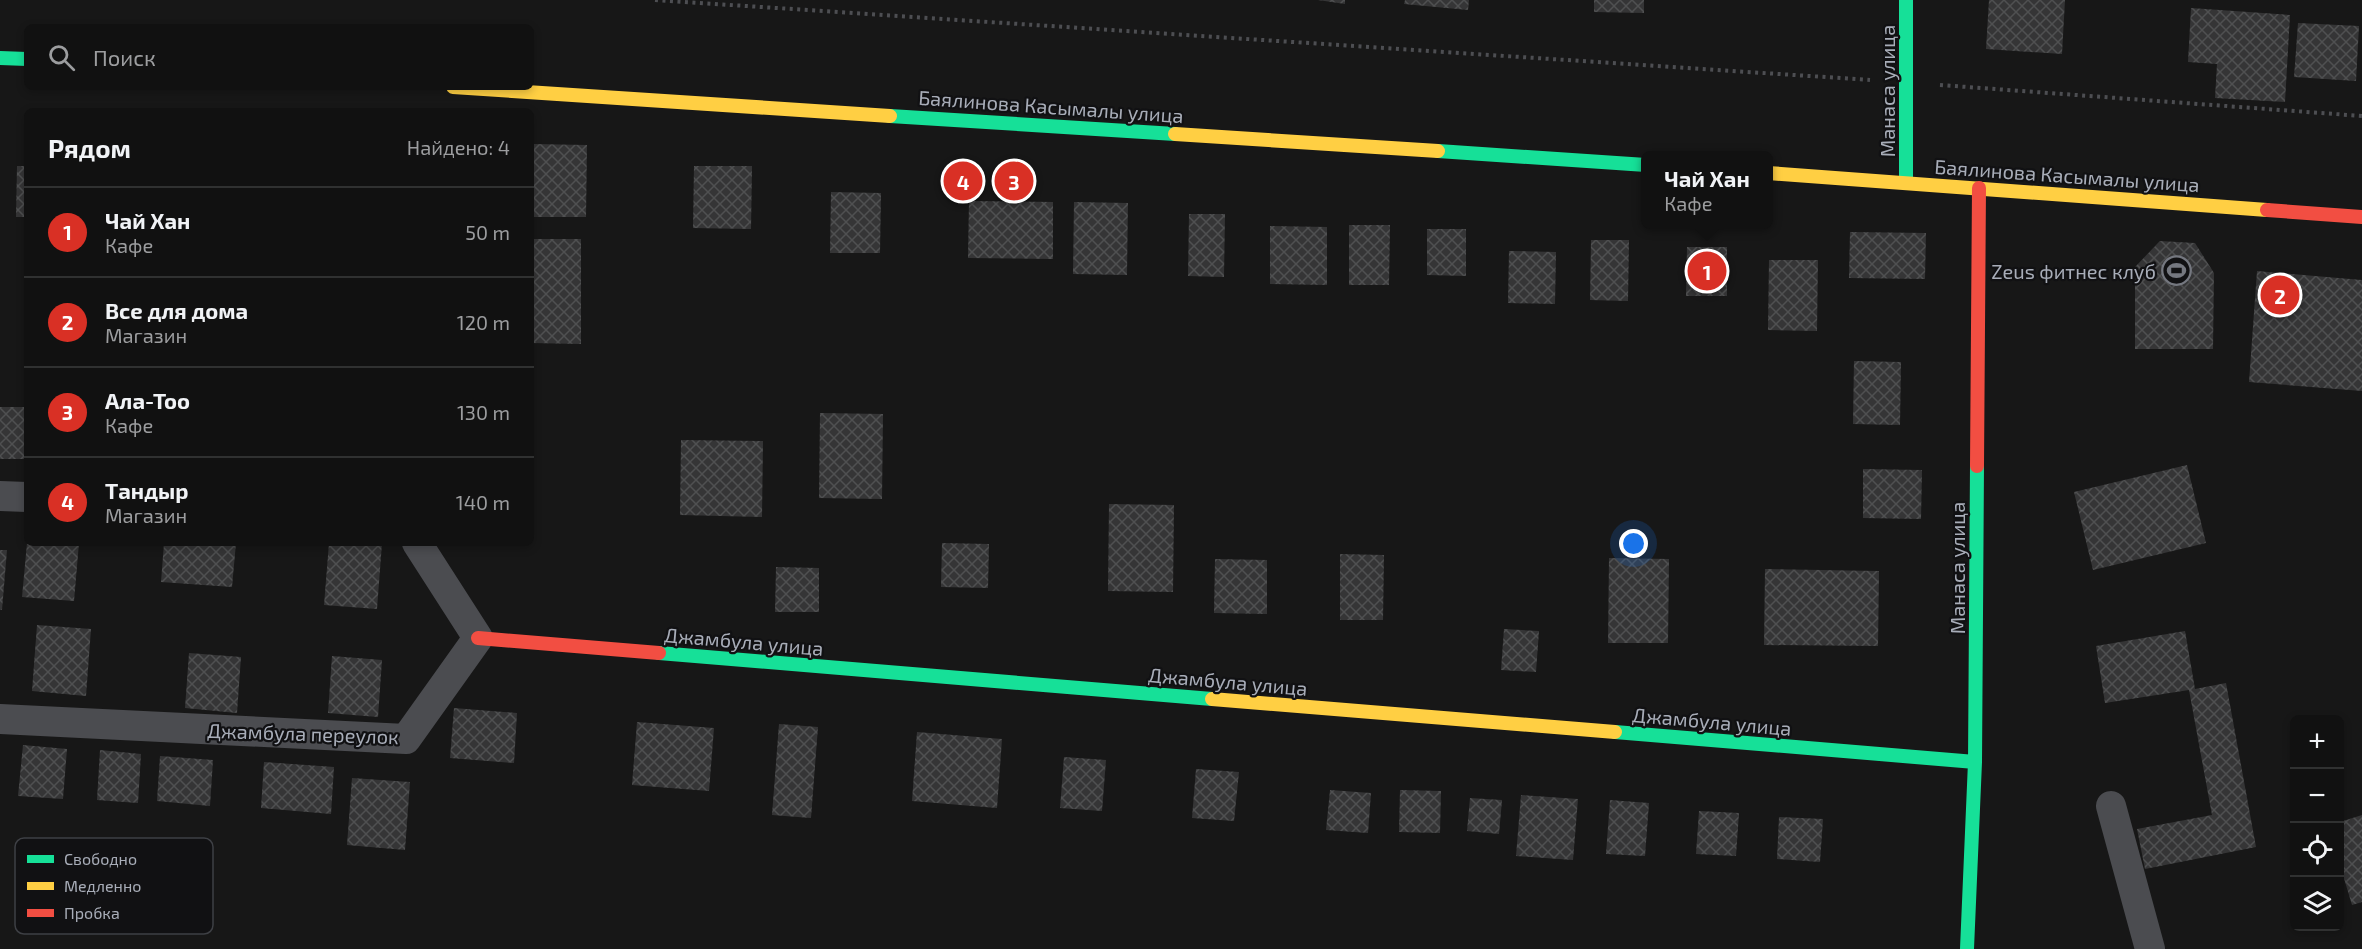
<!DOCTYPE html>
<html lang="ru">
<head>
<meta charset="utf-8">
<style>
	:root { --surface:#111; --page:#1e1f1f; --text:#f1f3f6; --muted:#9c9d9f; --line:#303131; --accent:#d93025 }
	body { margin:0; font-family:"Exo 2",sans-serif; background:var(--page); color:var(--text) }
	.controls { position:absolute; right:18px; bottom:18px; display:grid; overflow:hidden; border-radius:9px; box-shadow:0 3px 9px #0003 }
	.controls button { width:54px; height:54px; display:grid; place-items:center; padding:0; border:0; border-bottom:2px solid var(--line); background:var(--surface); color:var(--text); font:30px sans-serif }
	.you { position:absolute; left:1634px; top:544px; width:21px; height:21px; margin:-15px; border:4px solid #fff; border-radius:50%; background:#1a73e8; box-shadow:0 0 0 9px #1a73e833 }
	.badge { display:grid; place-items:center; width:39px; height:39px; border-radius:50%; background:var(--accent); color:#fff; font-size:20px; font-weight:700 }
	.pin { position:absolute; translate:-50% -50%; border:3px solid #fff; box-shadow:0 2px 6px #0006 }
	.popup { position:absolute; left:1641px; top:151px; width:132px; height:78px; box-sizing:border-box; display:grid; place-content:center; border-radius:9px; background:var(--surface); filter:drop-shadow(0 2px 4px #0005); font-size:20px; white-space:nowrap; color:var(--muted) }
	.popup b { font-size:22px; color:var(--text) }
	.popup::after { content:''; position:absolute; left:50%; top:100%; margin-left:-12px; border:12px solid transparent; border-top-color:var(--surface) }
	.list { margin:0; padding:0; list-style:none }
	h2 { display:flex; justify-content:space-between; align-items:center; height:78px; margin:0; padding:0 24px; font-size:26px }
	h2 small { font-size:20px; font-weight:400; color:var(--muted) }
	.list li { display:grid; grid-template-columns:39px 1fr auto; gap:18px; align-items:center; box-sizing:border-box; height:90px; padding:0 24px; border-top:2px solid var(--line) }
	.list b { display:block; font-size:22px; white-space:nowrap }
	.list p { margin:0; font-size:20px; white-space:nowrap; color:var(--muted) }
	.list em { font-size:20px; font-style:normal; color:var(--muted) }
	.icon { flex:none; width:33px; height:33px; fill:none; stroke:currentColor; stroke-width:2; stroke-linecap:round; stroke-linejoin:round }
	.map { position:relative; flex:none; width:2362px; height:949px; overflow:hidden }
	.search { position:absolute; background:var(--surface); box-shadow:0 3px 9px #0003; left:24px; top:24px; width:510px; height:66px; display:flex; align-items:center; gap:15px; box-sizing:border-box; padding:0 21px; border-radius:9px; color:var(--muted); font-size:22px }
	.panel { position:absolute; background:var(--surface); box-shadow:0 3px 9px #0003; left:24px; top:108px; width:510px; height:438px; border-radius:9px }
	.map>svg:first-child { display:block }
</style>
</head>
<body>
<div class="map">
<svg width="2362" height="949" viewBox="0 0 2362 949">
	<defs>
		<pattern id="building-cross-hatch" width="8" height="8" patternUnits="userSpaceOnUse" patternTransform="scale(1.5)"><rect width="8" height="8" fill="#353536"/><path d="M0 0l8 8M0 8l8-8" fill="none" stroke="#4f5051"/></pattern>
	</defs>
	<rect width="100%" height="100%" fill="#171717"/>
	<path fill="url(#building-cross-hatch)" d="M1318 0H1345V4Z
		M1405 0H1469L1468 10 1404 4Z
		M1594 0H1644V13L1594 12Z
		M1989 0H2065L2062 54 1986 49Z
		M2191 8 2290 15 2285 102 2215 98 2217 64 2188 62Z
		M2298 23 2359 26 2356 81 2294 77Z
		M534 144 587 145 586 217H533Z
		M17 166H27V217H16Z
		M694 166H752L751 229 693 228Z
		M831 192 881 193 880 253H830Z
		M969 201 1053 202V259L968 258Z
		M1074 202 1128 203 1127 275 1073 274Z
		M1189 214H1225L1224 277 1188 276Z
		M1349 225H1390L1389 285H1349Z
		M1270 226 1327 227V285L1270 284Z
		M1427 229H1466V276L1427 275Z
		M1850 232 1926 233 1925 279 1849 278Z
		M531 239H581V344L531 343Z
		M1591 240H1629L1628 301 1590 300Z
		M2160 241 2195 243 2214 273 2213 349H2135V267Z
		M1687 247H1727V296H1686Z
		M1509 251 1556 252 1555 304 1508 303Z
		M1769 260H1818L1817 331 1768 330Z
		M2257 271 2362 280V391L2249 382Z
		M1854 361 1901 362 1900 425 1853 424Z
		M0 407H25V459H0Z
		M820 413 883 414 882 499 819 498Z
		M681 440 763 441 762 517 680 515Z
		M2187 465 2206 543 2093 570 2074 492Z
		M1863 469 1922 470 1921 519 1863 518Z
		M1109 504 1174 505 1173 592 1108 591Z
		M27 543H79L74 601 22 597Z
		M164 543H236L232 587 161 582Z
		M329 543H382L377 609 324 605Z
		M942 543 989 544 988 588 941 587Z
		M0 550H7L2 610H0Z
		M1340 554 1384 555 1383 620H1340Z
		M1609 558 1669 559 1668 643H1608Z
		M1215 559 1267 560V614L1214 613Z
		M776 567 819 568V612H775Z
		M1765 569 1879 571 1878 646 1764 645Z
		M37 625 91 629 86 696 32 691Z
		M1504 629 1539 631 1536 672 1501 670Z
		M2185 631 2195 689 2226 683 2256 847 2145 869 2137 829 2212 815 2189 690 2105 703 2096 646Z
		M189 653 241 657 237 713 185 708Z
		M332 656 382 660 378 717 328 713Z
		M454 708 517 713 514 763 450 758Z
		M637 722 714 728 709 791 632 785Z
		M779 724 818 727 811 818 772 815Z
		M917 732 1002 739 997 808 912 801Z
		M23 745 67 749 63 799 18 796Z
		M100 750 141 754 138 803 97 800Z
		M160 756 213 760 210 806 157 801Z
		M1064 757 1106 760 1102 811 1060 808Z
		M264 762 334 767 331 814 261 808Z
		M1196 769 1239 772 1234 821 1192 818Z
		M352 778 410 782 405 850 347 845Z
		M1330 790 1371 793 1368 833 1326 830Z
		M1400 790 1441 791 1440 833 1399 832Z
		M1521 795 1578 799 1573 860 1516 856Z
		M1470 798 1502 800 1499 834 1467 831Z
		M1610 800 1649 803 1645 856 1606 854Z
		M1699 811 1739 813 1736 856 1696 854Z
		M2362 815V902L2352 905 2340 865V822Z
		M1779 817 1823 819 1820 862 1777 859Z"/>
	<g fill="none" stroke-linecap="round" stroke-linejoin="round">
		<path stroke="#4d4e52" stroke-width="4" stroke-dasharray="3 4.5" stroke-linecap="butt" d="M655 0 1870 80
			M1940 85 2362 116"/>
		<path stroke="#4b4c50" stroke-width="30" d="M0 496 27 497
			M0 719 406 739 478 638 417 543
			M2111 806 2150 949"/>
		<path stroke="#16e098" stroke-width="14" d="M1906 0V182
			M0 58 27 59
			M890 116 1175 134
			M1438 151 1646 165
			M659 653 1212 699
			M1615 732 1975 762
			M1967 949 1975 762 1977 466"/>
		<path stroke="#ffcf43" stroke-width="14" d="M453 87 890 116
			M1175 134 1438 151
			M1768 173 2267 210
			M1212 699 1615 732"/>
		<path stroke="#f24e42" stroke-width="14" d="M2267 210 2362 217
			M1977 466 1979 188
			M478 638 659 653"/>
	</g>
	<defs>
		<symbol id="stadium-ring" viewBox="-11 -11 22 22"><circle r="9.5" fill="#111113" stroke="#757880" stroke-width="1.5"/><path d="M0-5a6.5 5 0 1 0 0 10a6.5 5 0 1 0 0-10ZM-3.5-1.8h7v3.6h-7Z" fill="#757880"/></symbol>
	</defs>
	<g fill-rule="evenodd">
		<use href="#stadium-ring" x="2160" y="254" width="33" height="33"/>
	</g>
	<g text-anchor="middle" dominant-baseline="central" stroke-width="4.5" stroke-linejoin="round" paint-order="stroke">
		<g font-size="20" fill="#a8adb8" stroke="#111113">
			<text transform="translate(1887 91) rotate(-90)">Манаса улица</text>
			<text transform="translate(1051 106) rotate(4)">Баялинова Касымалы улица</text>
			<text transform="translate(2067 175) rotate(4)">Баялинова Касымалы улица</text>
			<text transform="translate(1957 568) rotate(-90)">Манаса улица</text>
			<text transform="translate(744 641) rotate(5)">Джамбула улица</text>
			<text transform="translate(1228 681) rotate(5)">Джамбула улица</text>
			<text transform="translate(1712 721) rotate(5)">Джамбула улица</text>
			<text transform="translate(303 733) rotate(2)">Джамбула переулок</text>
		</g>
		<g font-size="20" fill="#a8adb8" stroke="#111113" text-anchor="end">
			<text x="2156" y="271">Zeus фитнес клуб</text>
		</g>
	</g>
	<rect x="15" y="838" width="198" height="96" rx="9" fill="#111113" stroke="#3e4045" stroke-width="1.5"/>
	<rect x="27" y="855" width="27" height="8" fill="#16e098"/>
	<rect x="27" y="882" width="27" height="8" fill="#ffcf43"/>
	<rect x="27" y="909" width="27" height="8" fill="#f24e42"/>
	<g font-size="16" fill="#a8adb8">
		<text x="64" y="865">Свободно</text>
		<text x="64" y="892">Медленно</text>
		<text x="64" y="919">Пробка</text>
	</g>
</svg>
<div class="controls">
<button>+</button>
<button>−</button>
<button><svg class="icon" aria-label="locate" viewBox="0 0 24 24"><circle cx="12" cy="12" r="6"/><path d="M12 2v4M12 18v4M2 12h4M18 12h4"/></svg></button>
<button><svg class="icon" aria-label="layers" viewBox="0 0 24 24"><path d="M12 4l9 5-9 5-9-5zM3 14l9 5 9-5"/></svg></button>
</div>
<div class="you"></div>
<div class="pin badge" style="left:1707px;top:271px">1</div>
<div class="popup"><b>Чай Хан</b>Кафе</div>
<div class="pin badge" style="left:2280px;top:295px">2</div>
<div class="pin badge" style="left:1014px;top:181px">3</div>
<div class="pin badge" style="left:963px;top:181px">4</div>
<div class="search"><svg class="icon" aria-label="search" viewBox="0 0 24 24"><circle cx="10" cy="10" r="6"/><path d="M15 15l6 6"/></svg>Поиск</div>
<section class="panel">
<h2>Рядом<small>Найдено: 4</small></h2>
<ul class="list">
<li><span class="badge">1</span><div><b>Чай Хан</b><p>Кафе</p></div><em>50 m</em></li>
<li><span class="badge">2</span><div><b>Все для дома</b><p>Магазин</p></div><em>120 m</em></li>
<li><span class="badge">3</span><div><b>Ала-Тоо</b><p>Кафе</p></div><em>130 m</em></li>
<li><span class="badge">4</span><div><b>Тандыр</b><p>Магазин</p></div><em>140 m</em></li>
</ul>
</section>
</div>
</body>
</html>
